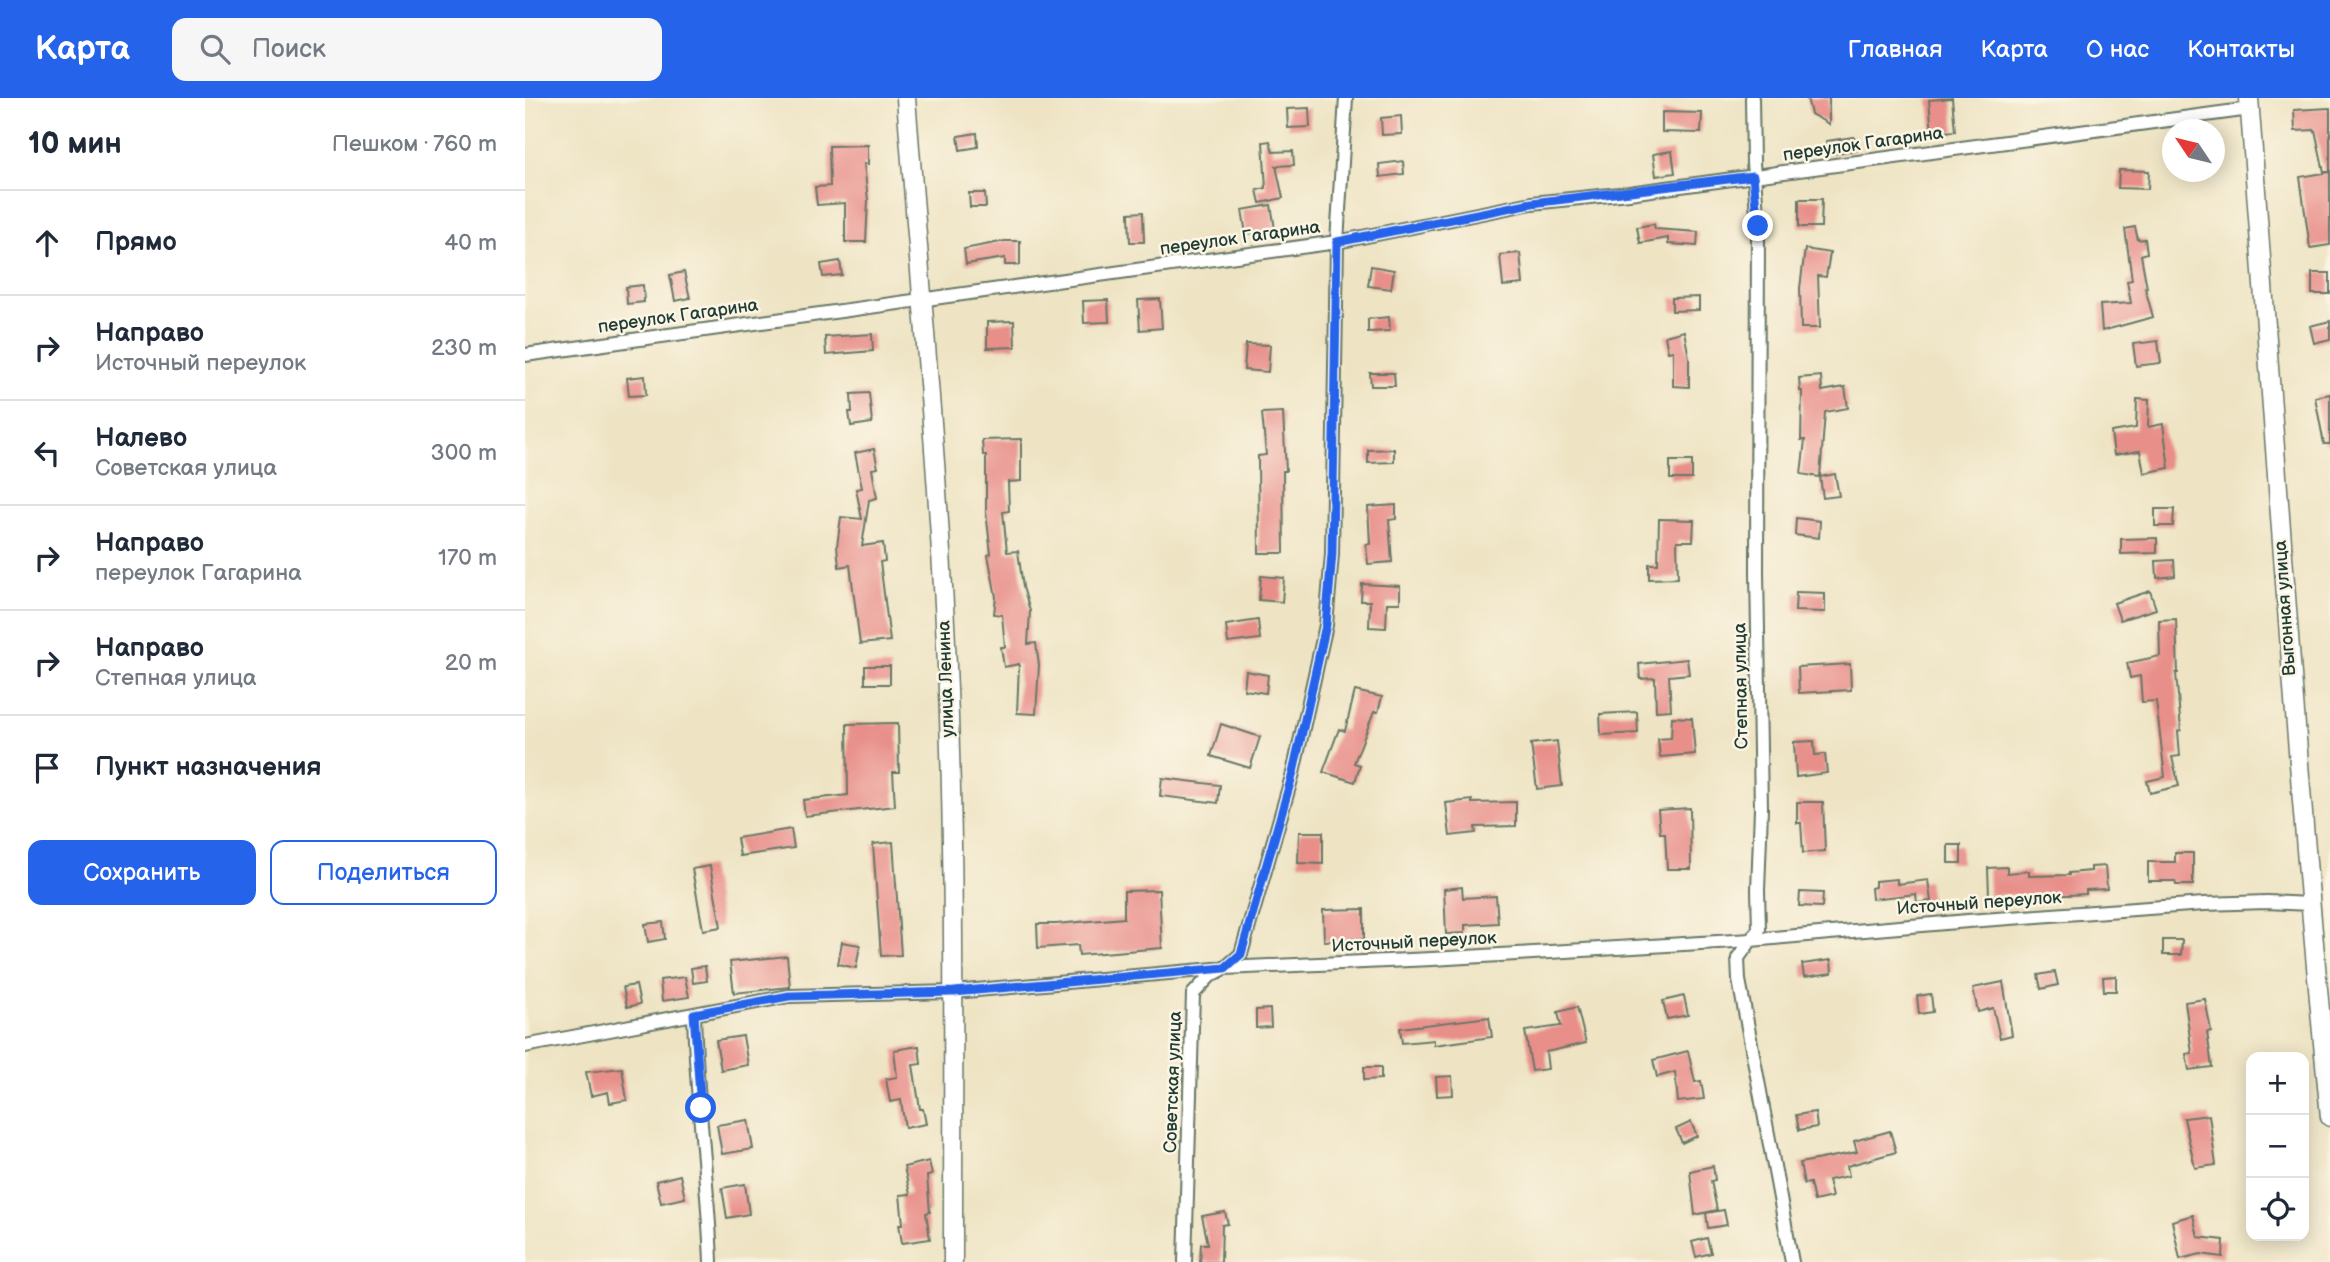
<!DOCTYPE html>
<html lang="ru">
<head>
<meta charset="utf-8">
<style>
	:root { --surface:#fff; --page:#f6f6f7; --text:#1f2937; --muted:#747a83; --line:#e0e1e3; --accent:#2563eb }
	body { margin:0; font-family:"Balsamiq Sans",sans-serif; background:var(--page); color:var(--text) }
	.controls { position:absolute; right:21px; bottom:21px; display:grid; overflow:hidden; border-radius:14px; box-shadow:0 4px 18px #0003 }
	.controls button { width:63px; height:63px; display:grid; place-items:center; padding:0; border:0; border-bottom:2px solid var(--line); background:var(--surface); color:var(--text); font:35px sans-serif }
	.compass { position:absolute; left:1637px; top:21px; width:63px; height:63px; border-radius:50%; background:var(--surface); box-shadow:0 4px 18px #0003; rotate:305deg }
	.stop { position:absolute; width:21px; height:21px; margin:-16px; border:5px solid #2563eb; border-radius:50%; background:#fff }
	.stop.end { background:#2563eb; border-color:#fff; box-shadow:0 2px 7px #0008 }
	.list { margin:0; padding:0; list-style:none }
	h2 { display:flex; justify-content:space-between; align-items:center; height:91px; margin:0; padding:0 28px; font-size:30px }
	h2 small { font-size:23px; font-weight:400; color:var(--muted) }
	.list li { display:grid; grid-template-columns:46px 1fr auto; gap:21px; align-items:center; box-sizing:border-box; height:105px; padding:0 28px; border-top:2px solid var(--line) }
	.list b { display:block; font-size:26px; white-space:nowrap }
	.list p { margin:0; font-size:23px; white-space:nowrap; color:var(--muted) }
	.list em { font-size:23px; font-style:normal; color:var(--muted) }
	.actions { display:flex; gap:14px; padding:21px 28px }
	.actions a { flex:1; padding:16px 0; border:2px solid var(--accent); border-radius:14px; text-align:center; font-size:24px; color:var(--accent) }
	.actions .main { background:var(--accent); color:#fff }
	.icon { flex:none; width:38px; height:38px; fill:none; stroke:currentColor; stroke-width:2; stroke-linecap:round; stroke-linejoin:round }
	.map { position:relative; flex:none; width:1805px; height:1164px; overflow:hidden }
	header { display:flex; align-items:center; gap:42px; box-sizing:border-box; height:98px; padding:0 35px; background:var(--accent); color:#fff }
	header strong { font-size:33px }
	nav { display:flex; gap:38px; margin-inline-start:auto; font-size:24px }
	.search { width:490px; height:63px; background:var(--page); display:flex; align-items:center; gap:18px; box-sizing:border-box; padding:0 24px; border-radius:14px; color:var(--muted); font-size:26px }
	main { display:flex }
	aside { flex:1; background:var(--surface) }
	.map>svg:first-child { display:block }
</style>
</head>
<body>
<header>
<strong>Карта</strong>
<div class="search"><svg class="icon" aria-label="search" viewBox="0 0 24 24"><circle cx="10" cy="10" r="6"/><path d="M15 15l6 6"/></svg>Поиск</div>
<nav><a>Главная</a><a>Карта</a><a>О нас</a><a>Контакты</a></nav>
</header>
<main>
<aside>
<h2>10 мин<small>Пешком · 760 m</small></h2>
<ul class="list">
<li><svg class="icon" aria-label="ahead" viewBox="0 0 24 24"><path d="M12 20V5M6 11l6-6 6 6"/></svg><div><b>Прямо</b></div><em>40 m</em></li>
<li><svg class="icon" aria-label="right" viewBox="0 0 24 24"><path d="M7 20v-9h11M14 6l5 5-5 5"/></svg><div><b>Направо</b><p>Источный переулок</p></div><em>230 m</em></li>
<li><svg class="icon" aria-label="left" viewBox="0 0 24 24"><path d="M17 20v-9H6M10 6l-5 5 5 5"/></svg><div><b>Налево</b><p>Советская улица</p></div><em>300 m</em></li>
<li><svg class="icon" aria-label="right" viewBox="0 0 24 24"><path d="M7 20v-9h11M14 6l5 5-5 5"/></svg><div><b>Направо</b><p>переулок Гагарина</p></div><em>170 m</em></li>
<li><svg class="icon" aria-label="right" viewBox="0 0 24 24"><path d="M7 20v-9h11M14 6l5 5-5 5"/></svg><div><b>Направо</b><p>Степная улица</p></div><em>20 m</em></li>
<li><svg class="icon" aria-label="arrive" viewBox="0 0 24 24"><path d="M6 21V4h12l-3 4 3 4H6"/></svg><div><b>Пункт назначения</b></div></li>
</ul>
<div class="actions"><a class="main">Сохранить</a><a>Поделиться</a></div>
</aside>
<div class="map">
<svg width="1805" height="1164" viewBox="0 0 1805 1164">
	<rect width="100%" height="100%" fill="#fcf5e5"/>
	<filter id="ink" filterUnits="userSpaceOnUse"><feTurbulence type="fractalNoise" baseFrequency=".0143" numOctaves="2"/><feDisplacementMap in="SourceGraphic" scale="14" xChannelSelector="R" yChannelSelector="G"/><feConvolveMatrix kernelMatrix="1 2 1 2 8 2 1 2 1" color-interpolation-filters="sRGB"/></filter>
	<filter id="wash" filterUnits="userSpaceOnUse"><feTurbulence type="fractalNoise" baseFrequency=".00686" numOctaves="4" result="noise"/><feDisplacementMap in="SourceGraphic" scale="28" xChannelSelector="R" yChannelSelector="G"/><feGaussianBlur stdDeviation="1.57" result="paint"/><feColorMatrix in="noise" values="0 0 0 0 0 0 0 0 0 0 0 0 0 0 0 0 0 1.4 0 .05"/><feComposite in="paint" operator="in"/></filter>
	<g filter="url(#wash)">
		<rect width="100%" height="100%" fill="#eee4c4"/>
		<g id="blocks">
			<path fill="#e88f8a" d="M1282 0H1304V26L1286 16Z
				M1427 0 1430 33 1407 35 1404 2Z
				M784 10 785 29 763 30 762 11Z
				M1805 10V74H1799L1790 32 1770 33 1769 12Z
				M1137 14 1177 15 1176 35 1137 34Z
				M876 18 877 36 857 37 856 20Z
				M452 35 453 49 435 52 433 38Z
				M1329 39 1331 52 1303 56 1301 43Z
				M745 43 748 54 768 53 769 67 751 68 758 100 735 105 732 92 741 90 738 44Z
				M343 47V66H339L343 102 341 144H320V105L292 107 290 89 305 88 304 48Z
				M1147 53 1150 75 1131 78 1128 56Z
				M878 63 879 76 855 79 854 66Z
				M1594 72 1624 73 1623 91 1593 90Z
				M1805 74V147L1785 150 1775 79Z
				M444 95H460L461 109H445Z
				M1274 101H1297L1296 129H1274Z
				M746 107 750 131 721 136 717 112Z
				M618 114 619 144H605L604 115Z
				M1129 126 1130 131 1173 134 1172 148 1143 146V140L1115 145 1112 129Z
				M1610 129 1613 142 1620 141 1622 155 1616 157 1622 190H1620L1628 219 1577 233 1575 207 1606 205 1602 183 1607 182 1600 131Z
				M480 143H495V167H480V160L441 166 439 151Z
				M1280 151 1305 155 1301 179 1293 178 1295 230H1276L1275 190Z
				M995 155 998 186 978 188 975 157Z
				M315 163 317 177 298 179 296 166Z
				M846 168 869 172 866 191 843 188Z
				M159 174 165 200 150 203 145 177Z
				M1787 175H1805V196H1787Z
				M118 187 119 204 102 206 101 189Z
				M1174 199V212L1147 213V200Z
				M635 201 637 230 615 232 613 202Z
				M583 202 584 224 559 225 558 203Z
				M864 219 865 233 843 234V221Z
				M489 223 490 249 462 250V224Z
				M1805 223V241L1789 245 1785 228Z
				M1159 233 1164 260V289L1148 288V253L1143 254 1140 238Z
				M347 236 348 253 301 257 300 239Z
				M1633 243 1636 265 1611 268 1608 246Z
				M721 246 745 247 743 274 719 272Z
				M845 275H869L870 288H846Z
				M120 278 121 297 104 298 102 280Z
				M1296 278 1297 293 1320 289 1323 310 1300 314 1295 379 1276 376 1280 342H1276L1277 293H1275L1274 280Z
				M344 295 347 325 326 328 324 314H327L326 296Z
				M1805 296V346H1799L1790 299Z
				M1612 301 1624 302 1623 329 1638 326 1644 370 1619 375 1615 353 1589 357 1586 334 1611 330Z
				M758 314 761 373H758L759 455H734L733 358 741 357 737 315Z
				M496 341V383L483 384 484 413 478 414 482 454 493 453 498 489 505 513 503 546 511 545 514 567 511 616 492 615 494 566 479 569 476 549H480L477 517 469 516 471 499 463 457 466 456 461 414V357H458L457 342Z
				M349 351 353 370 347 371 352 400 344 402 337 448 358 445 360 463 355 464 365 543 335 546 325 467 314 469 312 448 316 419 337 421 331 391 337 390 330 355Z
				M869 351V364L843 365V352Z
				M1145 363H1167V381H1145Z
				M1310 376 1314 398 1298 400 1295 379Z
				M871 407V421L864 422 867 464 843 466 841 446H845L843 409Z
				M1630 411H1649L1648 428H1630Z
				M1271 420 1295 423 1294 440 1270 437Z
				M1134 421 1169 422 1168 443H1152L1153 480 1124 481V466H1133Z
				M1632 440V455L1596 456V441Z
				M1649 462 1650 478 1632 480 1631 463Z
				M736 478 759 480 757 504 734 502Z
				M837 486 875 488V505H862L861 530 844 529 845 503H836Z
				M1625 493 1631 511 1595 522 1589 505Z
				M1271 494 1300 495V514L1270 513Z
				M1651 521 1653 575H1651L1656 632 1653 633 1655 658 1647 659 1654 688 1625 695 1622 683 1640 679 1631 603 1617 604 1615 578 1605 580 1602 565 1635 558 1634 522Z
				M733 522 735 541 703 545 701 527Z
				M1162 561 1164 576 1144 578 1146 612 1131 613 1130 580 1115 581 1114 566Z
				M1325 566 1326 592 1274 595 1273 569Z
				M340 568H365V586H340Z
				M721 573 743 577 741 595 719 592Z
				M830 593 857 599 853 614H849L829 665 835 667 830 684 798 674 814 631 820 633Z
				M1112 614 1113 635 1076 637 1075 616Z
				M1147 619 1167 620 1170 656 1135 659 1133 641 1146 640Z
				M373 625 374 674H368L370 708 280 718 278 702 323 697 322 626Z
				M696 626 735 639 725 670 686 658Z
				M1032 643 1037 688 1012 691 1006 646Z
				M1289 643 1290 657 1300 656 1302 675 1271 679 1269 644Z
				M637 680 695 687 693 705 635 698Z
				M947 702V705L991 704V728L950 729 951 735 925 738 921 705Z
				M1272 704H1298L1300 753 1278 755 1276 725H1272Z
				M1165 710 1166 771H1142L1140 735H1135L1133 712Z
				M266 731 269 750 215 758 212 740Z
				M774 734H798V766L773 765Z
				M368 744 376 857 356 858 348 746Z
				M1423 747H1436V765H1423Z
				M1650 755H1668V787H1651L1650 783H1623V764H1650Z
				M185 768 196 829 178 832 167 771Z
				M1580 768 1582 791 1561 792V796L1543 797H1464L1463 770 1482 769V775L1504 773V778L1544 777V775L1566 773V769Z
				M1372 781V786L1403 782 1406 803 1392 805 1391 796 1347 801 1346 790 1350 789V783Z
				M937 789 938 800 971 798 973 825 940 827V835L921 836 919 791Z
				M634 792 637 850 554 857 553 847 513 850 512 826H531L599 820V793Z
				M1275 794 1298 795 1297 809 1274 808Z
				M839 811V841L799 843 798 812Z
				M138 824 140 841 123 844 120 826Z
				M1638 842H1657L1656 857H1638Z
				M317 844 335 847 331 870 313 866Z
				M262 858 265 889 209 895 205 864Z
				M1306 862 1307 875 1279 879 1277 866Z
				M180 868 182 883 168 885 166 870Z
				M1530 874 1533 887 1516 891 1513 877Z
				M1591 878V893H1579L1578 879Z
				M160 879 164 899 137 903 135 882Z
				M1478 884 1487 937 1475 940 1468 910 1453 914 1448 890Z
				M111 887 115 906 102 909 98 889Z
				M1406 896 1408 914 1394 916 1392 898Z
				M1159 898 1163 917 1142 921 1138 903Z
				M1680 901 1686 933 1682 934 1687 969 1664 972 1661 956 1667 955 1660 904Z
				M1052 909 1061 945 1021 954 1023 971 1007 973 1000 933 1036 928 1033 914Z
				M745 911 746 929 731 930V912Z
				M964 919 967 939 909 947V942L877 945 875 930Z
				M218 938 223 967 196 972 191 942Z
				M394 948 396 966 388 967 395 1011H398L401 1026 380 1030 376 1002 365 1004 361 981 372 979 369 952Z
				M1163 953 1170 984 1176 983 1179 1001 1153 1004 1150 974 1132 979 1128 962Z
				M839 969H856V981L839 982Z
				M97 970 102 1002 85 1005 83 994 66 998 61 974Z
				M927 978 928 997 912 998 911 979Z
				M1290 1014 1292 1029 1274 1032 1271 1017Z
				M1684 1017 1691 1067 1670 1070 1659 1020Z
				M223 1022 228 1051 197 1056 192 1027Z
				M1166 1024 1172 1038 1157 1045 1151 1031Z
				M1365 1033 1371 1054 1322 1068 1324 1078 1303 1082 1307 1099 1289 1103 1285 1085 1279 1086 1275 1065 1332 1054 1329 1043Z
				M404 1063 407 1077 402 1078 405 1114 401 1115 405 1141 377 1145 374 1126H378L375 1097 385 1096 379 1069Z
				M1188 1068 1190 1082 1186 1083 1192 1112 1170 1117 1165 1073Z
				M155 1077 160 1100 136 1105 131 1083Z
				M220 1086 224 1116 202 1120 197 1090Z
				M1199 1112 1202 1127 1183 1130 1181 1115Z
				M700 1114 703 1126 697 1127 696 1164H675L676 1146H683L677 1118Z
				M1668 1117 1673 1139 1699 1142 1698 1159 1676 1156 1655 1161 1647 1123Z
				M1182 1140 1186 1155 1171 1159 1167 1144Z"/>
		</g>
	</g>
	<g filter="url(#ink)">
		<use href="#blocks" fill-opacity="0" stroke="#677766" stroke-width="2"/>
		<g fill="none" stroke-linecap="round" stroke-linejoin="round">
			<defs>
				<path id="street" d="M1227 0 1228 65 1233 128 1232 474 1236 711 1233 792 1234 831 1213 860 1214 882 1267 1164
					M0 257 812 144 1007 105 1104 95 1725 11
					M169 916C171 999 183 1081 186 1164
					M0 948 264 898 429 894 700 870 907 861 1226 842 1443 823 1679 806 1742 804 1784 806
					M660 1164 668 896 685 878 700 870 716 856 768 675 801 527 807 456 812 144 821 0"/>
				<path id="secondary" d="M381 0C397 206 417 412 424 619 430 801 428 982 428 1164
					M1724 0C1750 340 1772 680 1805 1019"/>
			</defs>
			<use href="#street" stroke="#677766" stroke-width="16"/>
			<use href="#secondary" stroke="#677766" stroke-width="21"/>
			<use href="#street" stroke="#fff" stroke-width="12"/>
			<use href="#secondary" stroke="#fff" stroke-width="18"/>
		</g>
	</g>
	<g fill="none" stroke-linecap="round" stroke-linejoin="round" filter="url(#ink)">
		<path stroke="#2563eb" stroke-width="9" d="M176 1010 169 916 264 898 429 894 700 870 716 856 768 675 801 527 807 456 812 144 1007 105 1228 78 1233 128"/>
	</g>
	<g text-anchor="middle" dominant-baseline="central" stroke-width="5" stroke-linejoin="round" paint-order="stroke">
		<g font-size="18" fill="#1f3d34" stroke="#fcf5e5">
			<text transform="translate(1338 46) rotate(-8)">переулок Гагарина</text>
			<text transform="translate(715 140) rotate(-8)">переулок Гагарина</text>
			<text transform="translate(153 218) rotate(-8)">переулок Гагарина</text>
			<text transform="translate(1760 510) rotate(-94)">Выгонная улица</text>
			<text transform="translate(421 581) rotate(-92)">улица Ленина</text>
			<text transform="translate(1216 588) rotate(-91)">Степная улица</text>
			<text transform="translate(1454 805) rotate(-4)">Источный переулок</text>
			<text transform="translate(889 844) rotate(-3)">Источный переулок</text>
			<text transform="translate(648 984) rotate(-88)">Советская улица</text>
		</g>
	</g>
</svg>
<div class="controls">
<button>+</button>
<button>−</button>
<button><svg class="icon" aria-label="locate" viewBox="0 0 24 24"><circle cx="12" cy="12" r="6"/><path d="M12 2v4M12 18v4M2 12h4M18 12h4"/></svg></button>
</div>
<svg class="compass" viewBox="-18 -18 36 36"><path d="M0-13l5 13h-10z" fill="#e53935"/><path d="M0 13l5-13h-10z" fill="#747a83"/></svg>
<div class="stop" style="left:176px;top:1010px"></div>
<div class="stop end" style="left:1233px;top:128px"></div>
</div>
</main>
</body>
</html>
